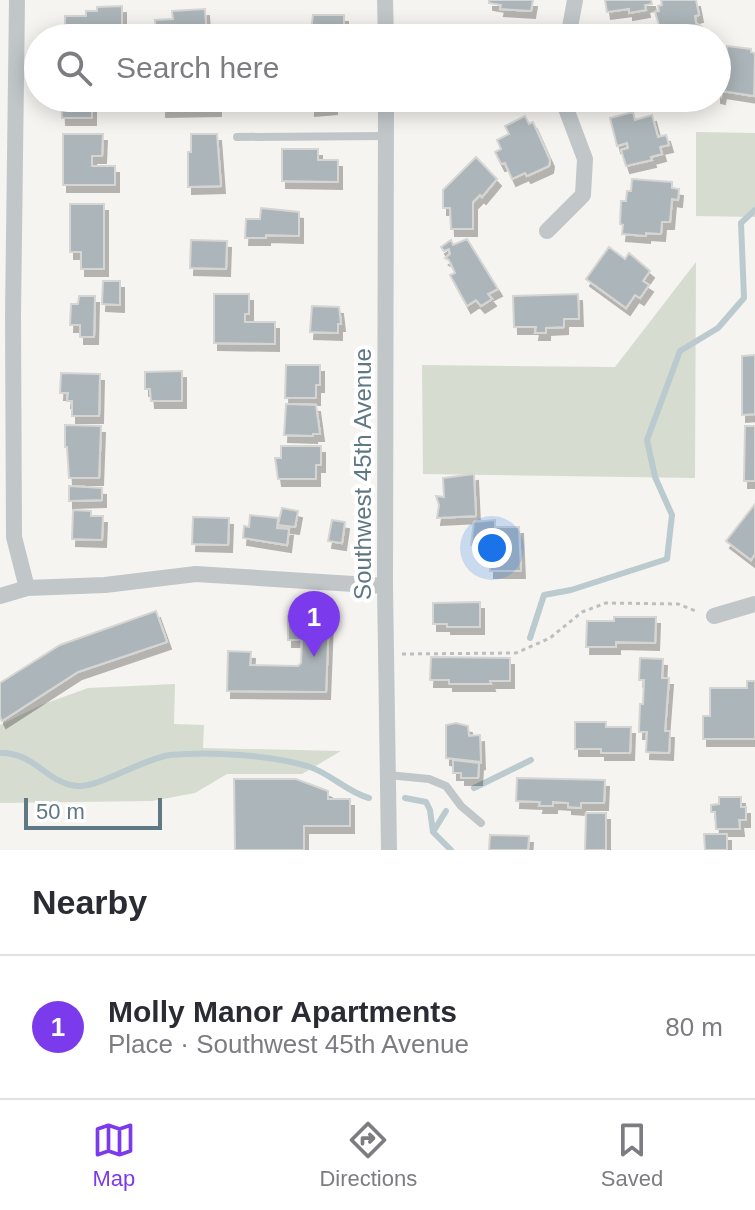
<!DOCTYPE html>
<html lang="en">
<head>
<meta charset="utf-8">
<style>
	:root { --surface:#fff; --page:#f2f2f3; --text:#2b2b33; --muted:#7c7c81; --line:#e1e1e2; --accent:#7c3aed }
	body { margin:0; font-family:Arial,sans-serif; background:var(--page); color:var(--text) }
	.scale { position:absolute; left:24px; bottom:20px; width:138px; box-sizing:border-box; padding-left:8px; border:4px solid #607784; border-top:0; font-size:22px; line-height:28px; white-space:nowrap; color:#607784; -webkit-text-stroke:6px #fff; paint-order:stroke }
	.you { position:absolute; left:492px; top:548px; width:28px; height:28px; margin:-20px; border:6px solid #fff; border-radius:50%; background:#1a73e8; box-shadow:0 0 0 12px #1a73e833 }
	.badge { display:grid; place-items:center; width:52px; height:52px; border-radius:50%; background:var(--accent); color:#fff; font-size:26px; font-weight:700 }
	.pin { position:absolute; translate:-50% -66px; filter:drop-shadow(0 2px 4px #0008) }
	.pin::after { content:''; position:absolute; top:42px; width:28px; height:24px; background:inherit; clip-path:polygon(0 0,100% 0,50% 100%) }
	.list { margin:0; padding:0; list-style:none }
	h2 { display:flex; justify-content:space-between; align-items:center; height:104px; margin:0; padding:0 32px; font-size:34px }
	h2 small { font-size:26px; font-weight:400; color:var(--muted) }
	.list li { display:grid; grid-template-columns:52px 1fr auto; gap:24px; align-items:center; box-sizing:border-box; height:144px; padding:0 32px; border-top:2px solid var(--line) }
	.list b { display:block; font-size:30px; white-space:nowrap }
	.list p { margin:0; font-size:26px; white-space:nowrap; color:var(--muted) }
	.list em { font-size:26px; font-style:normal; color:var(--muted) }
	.icon { flex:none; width:44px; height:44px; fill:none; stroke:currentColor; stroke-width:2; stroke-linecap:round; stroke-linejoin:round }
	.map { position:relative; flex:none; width:755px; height:850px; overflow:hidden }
	.search { position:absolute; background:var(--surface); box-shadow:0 4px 20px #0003; left:24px; right:24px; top:24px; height:88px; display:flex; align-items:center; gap:20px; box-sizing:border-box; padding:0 28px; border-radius:44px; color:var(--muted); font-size:30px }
	.sheet { height:248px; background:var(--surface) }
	nav { display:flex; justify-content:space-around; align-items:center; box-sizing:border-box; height:112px; border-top:2px solid var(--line); background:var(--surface); font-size:22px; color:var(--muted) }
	nav a { display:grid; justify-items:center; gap:4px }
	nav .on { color:var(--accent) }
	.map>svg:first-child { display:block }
</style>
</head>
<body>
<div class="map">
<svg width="755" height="850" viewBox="0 0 755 850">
	<defs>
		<filter id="shadow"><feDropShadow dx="4" dy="7" stdDeviation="0" flood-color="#0004"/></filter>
	</defs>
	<rect width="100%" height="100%" fill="#f5f4f0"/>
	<path fill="#d6dcd0" d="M696 132 755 133V217L696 216Z
		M696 262 695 478 423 474 422 365 615 367Z
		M175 684 174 724 204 725 203 748 341 751 302 774H227L195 793 152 801 0 803V725L41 705 88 688Z"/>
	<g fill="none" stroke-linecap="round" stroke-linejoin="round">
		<path stroke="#bbcace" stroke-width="6" d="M530 638 544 595 571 590 667 559 672 515 655 477 647 440 680 351 718 328 744 298 741 223 755 210
			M0 753C35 752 46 783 77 786 99 788 142 759 170 755 209 751 273 755 310 767 331 774 347 792 369 798
			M474 788 531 760
			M405 798 426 802 430 810 433 832 451 850
			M433 832 446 811"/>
	</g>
	<path fill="#acb5b9" stroke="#d5d5d3" stroke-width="2" filter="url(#shadow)" d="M489 0H533L531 11 500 9 501 5 489 3Z
		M605 0H651L652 4 645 5 646 10 629 13V9L607 12Z
		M661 0H696L699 15 695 16 696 23 702 27 694 38H663L655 12 659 11 658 6 662 5Z
		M122 6V38H65V16H86V11H97V7Z
		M205 9 207 38H156L155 20 173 19 172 11Z
		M313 15H344V38H310Z
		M727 46 751 49V52L755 53 754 96 722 91 721 97 717 96V48H720L719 53 726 54Z
		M61 98H92V118H62Z
		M162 98H217V109L162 110Z
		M286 98H333V107L311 109V103L287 104Z
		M633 112 635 120 652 115 658 137 666 135 669 145 660 147 662 154 651 157 652 160 626 166 621 150 628 148 627 143 617 146 610 118Z
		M525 116 529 124 533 122 550 160 549 166 527 176 525 173 512 179 505 163 501 164 495 152 501 149 497 140 509 134 505 126Z
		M63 134H103L102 156H92V166H115V185H63Z
		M191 134H217L221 186 188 187V152H191Z
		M282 149H318V160H338V182L282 181Z
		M476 157 497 179 482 197 480 195 473 202V229H451L450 208H443V190Z
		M632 179 672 182V188L679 189 678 200 672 199 670 222H662L661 234 646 233V236L622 234 623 225 620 224 621 201H626L627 191H631Z
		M70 204H104V269H81V252H70Z
		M261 208 299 212V236L266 235V238H245L246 219H260Z
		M467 239 498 289 488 294 492 299 481 306 476 300 467 306 450 275 455 273 449 260 445 258 450 254 449 249 444 251 441 247 451 240 453 245Z
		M191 240 227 241 226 269 190 268Z
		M609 247 625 259 629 253 650 271 643 281 649 285 640 298 635 295 626 308 586 279Z
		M103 281H120V305L102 304Z
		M214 294H249V314H245V322H275V344L214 343Z
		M578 294 579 319H564V327L546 328V333H535L536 327H514L513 296Z
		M79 296H95L94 337H80V325H70L71 304H78Z
		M312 306 339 307 341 324H338V333L310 332Z
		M755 355V414L742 415V356Z
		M286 365H320V385H316V398H285Z
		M182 371V401H151L150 389H145V372Z
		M61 373 100 374 99 416H72V401H67L68 393H60Z
		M286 404 316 405 320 434H313V436L284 435Z
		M65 425 101 426 99 478H69L67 447H65Z
		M745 426H755V481H744Z
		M281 446H321V465H316V479H278L275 458H281Z
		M474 474 476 516 437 518 439 505 436 496 444 497 443 478Z
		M69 486 102 488V500L69 501Z
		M755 504V554L751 560 726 541Z
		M282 508 298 511 295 527 278 525Z
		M73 510 91 511V516H103L102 540 72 539Z
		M250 515 278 518 277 528 289 529 287 545 243 538 244 526 249 527Z
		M193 517 229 518 228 545 192 544Z
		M332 520 345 522 342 543 328 541Z
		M495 520V527H519L521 571H490V546L471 545 474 522Z
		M480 602V627H447V624H433V603Z
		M156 611 167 642 78 672 2 721 0 717V683L60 645Z
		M288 616 329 617 326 692 227 691 228 651 251 652 250 665 298 666 301 663 302 640H288Z
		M614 617H656L655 643 616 642V647H586L587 621H614Z
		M431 657 510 658V681H490L491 684H449V680H430Z
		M640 658 663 659 662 678H669L665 731H670L669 753 646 752 647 732H639L640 704H643L644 680H639Z
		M747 681H755V739H703V716H710V688H747Z
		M575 722H606V727H631L630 753H601V749H575Z
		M456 723 468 726 469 736 480 735 481 762 446 758V725Z
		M453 760 479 763 478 778H461V773H453Z
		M517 778 605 780 604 803H581V808L568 807V803L553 802V806H539L540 802 516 801Z
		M234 779H296L328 791V799H350V826H304V850H235Z
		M719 797H741V807H746V820H739L740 829H716L715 812H711V805L719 804Z
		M586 813H606V850H585Z
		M704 834H727V850H705Z
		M490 835 529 836 528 850H489Z"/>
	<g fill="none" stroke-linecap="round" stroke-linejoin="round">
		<path stroke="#bcbfc1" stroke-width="3" stroke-dasharray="4 4" stroke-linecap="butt" d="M402 654 516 653 550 638 582 612 606 603 678 604 698 612"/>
		<path stroke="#c1c6c9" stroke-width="8" d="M237 137 385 136
			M388 775 429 779 446 786 461 806 481 823"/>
		<path stroke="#c1c6c9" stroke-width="16" d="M17 0 13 316 14 537 27 588
			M385 0 386 38
			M568 38 575 0
			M386 98 385 586 389 850
			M547 231 583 195 585 159 562 98
			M0 596 27 588 105 585 196 574 385 586
			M714 616 755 604"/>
	</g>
	<g text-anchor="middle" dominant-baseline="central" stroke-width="8" stroke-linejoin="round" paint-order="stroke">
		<g font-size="24" fill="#607784" stroke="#fff">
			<text transform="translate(362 474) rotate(-90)">Southwest 45th Avenue</text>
		</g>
	</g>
</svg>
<div class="scale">50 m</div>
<div class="you"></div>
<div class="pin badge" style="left:314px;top:657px">1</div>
<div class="search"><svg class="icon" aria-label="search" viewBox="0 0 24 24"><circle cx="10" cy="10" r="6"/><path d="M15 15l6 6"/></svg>Search here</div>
</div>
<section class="sheet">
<h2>Nearby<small></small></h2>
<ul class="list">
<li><span class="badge">1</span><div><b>Molly Manor Apartments</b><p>Place · Southwest 45th Avenue</p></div><em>80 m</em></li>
</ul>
</section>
<nav>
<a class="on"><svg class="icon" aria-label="map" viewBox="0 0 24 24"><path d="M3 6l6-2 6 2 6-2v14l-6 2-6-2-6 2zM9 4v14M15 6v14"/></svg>Map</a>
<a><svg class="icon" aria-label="directions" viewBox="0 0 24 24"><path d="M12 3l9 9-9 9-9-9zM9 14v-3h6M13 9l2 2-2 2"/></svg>Directions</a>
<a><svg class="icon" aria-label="saved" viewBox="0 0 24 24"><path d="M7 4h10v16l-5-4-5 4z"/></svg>Saved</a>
</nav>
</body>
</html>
